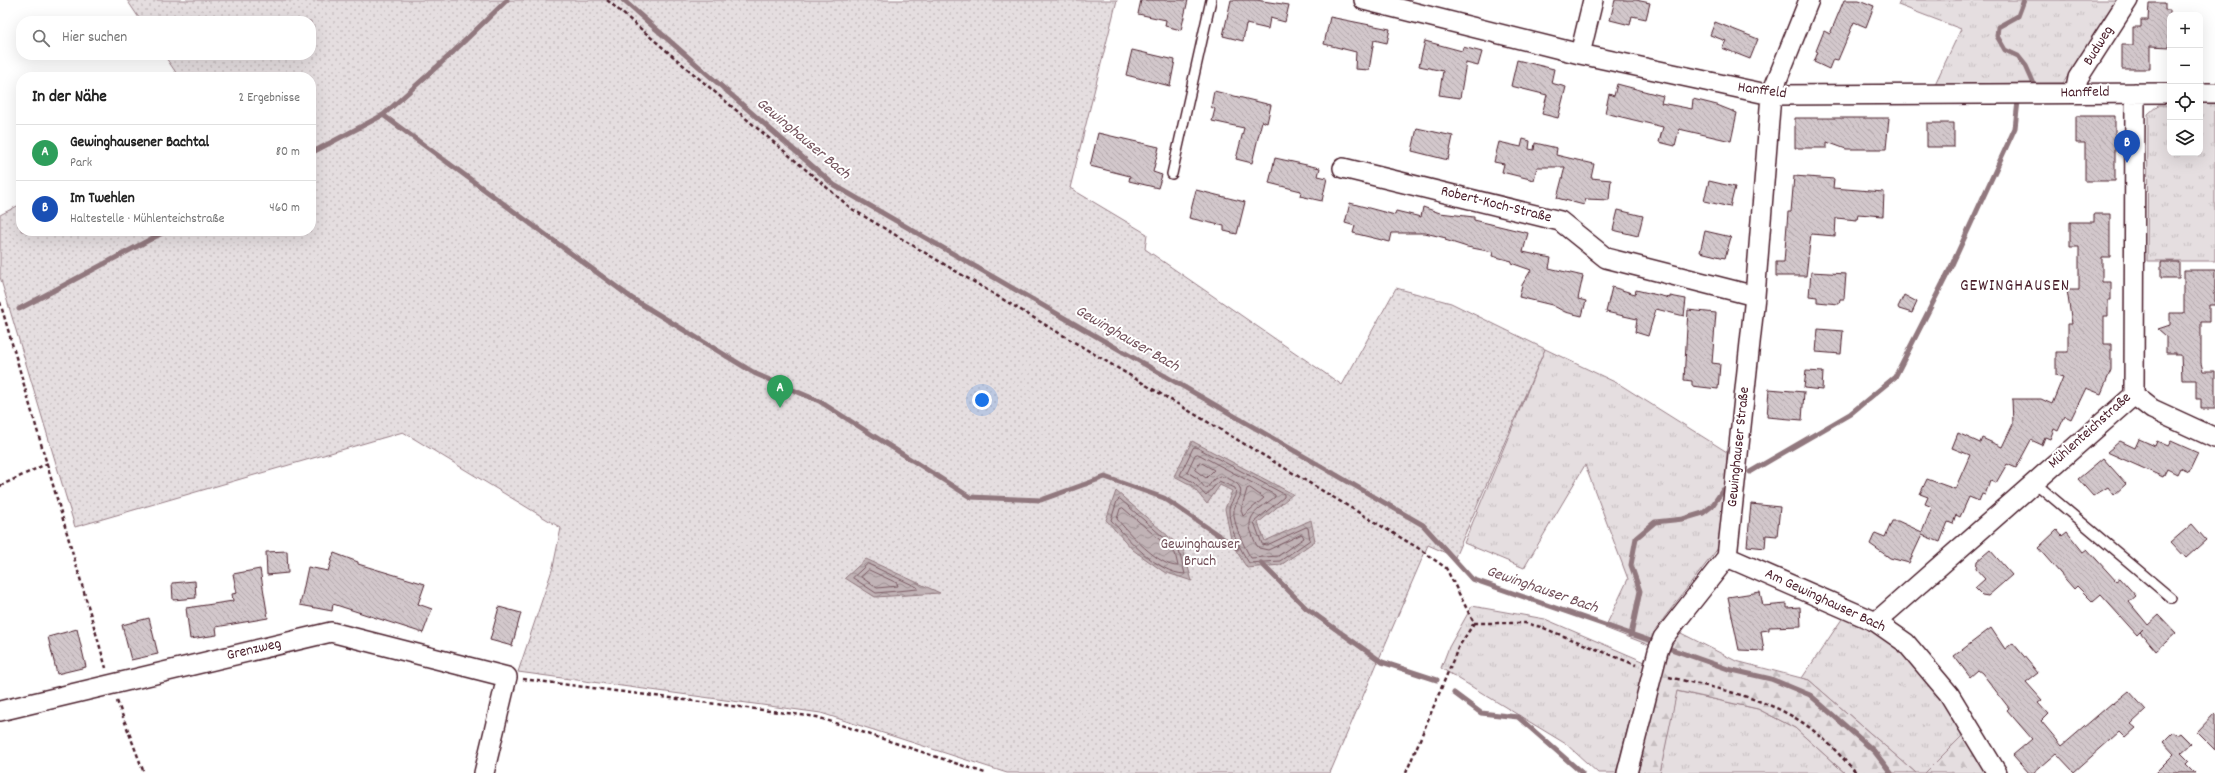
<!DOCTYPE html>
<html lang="de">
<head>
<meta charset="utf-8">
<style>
	:root { --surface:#fff; --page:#f6f6f6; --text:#222; --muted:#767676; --line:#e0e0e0; --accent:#d1495b }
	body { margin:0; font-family:Dekko,sans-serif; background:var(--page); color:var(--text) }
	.controls { position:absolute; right:12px; top:12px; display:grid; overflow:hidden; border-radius:8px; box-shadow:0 4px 16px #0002 }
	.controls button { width:36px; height:36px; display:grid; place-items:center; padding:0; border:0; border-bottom:1px solid var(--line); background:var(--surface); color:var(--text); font:20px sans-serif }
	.you { position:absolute; left:982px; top:400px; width:14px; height:14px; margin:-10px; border:3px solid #fff; border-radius:50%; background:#1a73e8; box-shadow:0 0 0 6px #1a73e833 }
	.badge { display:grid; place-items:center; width:26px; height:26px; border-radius:50%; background:var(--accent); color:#fff; font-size:13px; font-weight:700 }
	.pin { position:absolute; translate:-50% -33px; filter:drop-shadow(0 1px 2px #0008) }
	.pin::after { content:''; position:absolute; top:21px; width:14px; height:12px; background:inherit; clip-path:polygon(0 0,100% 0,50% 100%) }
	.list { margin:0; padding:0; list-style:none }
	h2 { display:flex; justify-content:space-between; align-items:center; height:52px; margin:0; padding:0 16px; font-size:17px }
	h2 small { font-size:13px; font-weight:400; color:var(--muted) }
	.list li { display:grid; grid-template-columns:26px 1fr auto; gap:12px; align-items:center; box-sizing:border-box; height:56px; padding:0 16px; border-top:1px solid var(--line) }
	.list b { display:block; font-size:15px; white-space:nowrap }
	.list p { margin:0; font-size:13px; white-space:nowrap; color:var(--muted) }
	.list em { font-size:13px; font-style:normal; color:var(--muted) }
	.icon { flex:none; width:22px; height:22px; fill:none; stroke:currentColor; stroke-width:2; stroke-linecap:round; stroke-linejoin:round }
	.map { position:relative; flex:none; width:2215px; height:773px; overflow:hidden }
	.search { position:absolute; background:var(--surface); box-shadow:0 4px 16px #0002; left:16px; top:16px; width:300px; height:44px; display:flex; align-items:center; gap:10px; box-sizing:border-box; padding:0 14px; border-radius:16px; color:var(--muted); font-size:15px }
	.panel { position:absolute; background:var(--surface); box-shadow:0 4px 16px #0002; left:16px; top:72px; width:300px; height:164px; border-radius:16px }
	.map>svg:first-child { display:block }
</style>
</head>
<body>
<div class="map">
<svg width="2215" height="773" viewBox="0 0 2215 773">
	<defs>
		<pattern id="grass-tufts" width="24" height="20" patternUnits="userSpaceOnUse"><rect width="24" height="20" fill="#e5dee0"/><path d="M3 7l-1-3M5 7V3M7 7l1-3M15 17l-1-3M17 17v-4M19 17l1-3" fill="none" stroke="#c6bec0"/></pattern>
		<pattern id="forest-firs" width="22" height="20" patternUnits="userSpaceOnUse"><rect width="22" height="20" fill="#e5dee0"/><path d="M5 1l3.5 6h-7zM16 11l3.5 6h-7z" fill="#c6bec0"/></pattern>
		<pattern id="park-dots" width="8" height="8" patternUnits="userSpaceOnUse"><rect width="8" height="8" fill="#e5dee0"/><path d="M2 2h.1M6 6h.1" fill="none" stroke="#c6bec0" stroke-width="1.8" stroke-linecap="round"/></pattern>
		<pattern id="water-waves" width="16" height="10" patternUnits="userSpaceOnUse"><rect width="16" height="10" fill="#c1b3b6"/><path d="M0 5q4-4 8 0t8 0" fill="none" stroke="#9f9194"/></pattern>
		<pattern id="building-back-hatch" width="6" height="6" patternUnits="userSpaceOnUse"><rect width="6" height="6" fill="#d2c7cb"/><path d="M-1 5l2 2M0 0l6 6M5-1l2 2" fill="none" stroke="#b6aaae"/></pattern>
	</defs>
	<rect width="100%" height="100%" fill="#fff"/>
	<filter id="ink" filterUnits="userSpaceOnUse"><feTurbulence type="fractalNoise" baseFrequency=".025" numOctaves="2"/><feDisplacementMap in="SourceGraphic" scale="8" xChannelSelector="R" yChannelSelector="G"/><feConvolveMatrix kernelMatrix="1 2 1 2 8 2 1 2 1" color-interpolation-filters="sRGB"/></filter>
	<g filter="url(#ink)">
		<path fill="url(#grass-tufts)" stroke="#987e86" d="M1900 0H2120L2063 83 1935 84 1961 29 1898 5Z
			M2215 102V261H2147L2148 114 2158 105H2170V153H2200V103Z
			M1545 349 1619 384 1727 452 1725 510 1719 547 1664 618 1649 645 1605 628 1628 579 1585 465 1524 568 1464 543Z
			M1472 606 1545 619 1645 662 1616 773H1598L1566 744 1441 668 1449 647Z
			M1844 616 1883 633 1942 695 1963 735 1925 773H1916L1809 680 1802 678Z
			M1676 691 1758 709 1795 728 1845 773H1660Z"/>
		<path fill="url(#forest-firs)" stroke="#987e86" d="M1677 631 1736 661 1809 680 1916 773H1845L1795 728 1758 709 1677 691 1660 773H1638L1666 651Z
			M1963 735 1985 773H1925Z"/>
		<path fill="url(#park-dots)" stroke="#987e86" d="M127 0H1117L1070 188 1147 234 1145 249 1342 385 1396 288 1451 303 1545 349 1455 557 1428 545 1330 773H1007L821 713 518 672 553 567 561 528 403 432 75 527 0 277V215L21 204V231H311V77H179L164 55H311V21H141Z"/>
		<path fill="url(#water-waves)" stroke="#91787e" d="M1192 441 1293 494 1258 523 1265 541 1311 520 1315 541 1281 565 1247 568 1232 544 1225 509 1232 491 1220 485 1207 504 1191 485 1174 476Z
			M1116 491 1183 549 1192 581 1164 572 1133 550 1106 520Z
			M866 559 940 593 875 597 845 578Z"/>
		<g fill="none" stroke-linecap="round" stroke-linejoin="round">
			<path stroke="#7a5a63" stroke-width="1" d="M1196 447 1284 494V497L1254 522 1262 544 1267 545 1306 527 1308 528 1310 540 1280 561 1249 563C1240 549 1228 526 1229 509 1230 502 1238 496 1235 488L1219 481 1206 496 1193 482 1180 475 1193 448Z
				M1198 454 1275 495V497C1261 508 1244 515 1252 534 1254 539 1255 544 1259 548L1268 550 1302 534 1304 538 1278 556 1251 558C1244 547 1232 522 1234 509 1236 502 1243 496 1240 488 1238 482 1226 477 1220 476L1214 479 1207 488H1205L1197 478 1187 472 1195 455Z
				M1200 462 1214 470 1206 478 1195 470Z
				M1250 488 1264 498 1243 516 1241 510 1247 489Z
				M1120 499 1179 551 1185 574C1157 573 1128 539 1111 520L1117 501Z
				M1123 508 1175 553 1178 566C1159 567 1128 532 1117 519L1120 509Z
				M868 564 917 587 918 589 876 593 853 578Z
				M869 570 897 583 898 586 877 588 861 577Z"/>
			<path stroke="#91787e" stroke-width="5" d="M623 0 834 185 1423 525 1472 579 1651 641
				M2024 0 2018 16 1998 27 1997 36 2005 50 2018 56 2026 66 2034 84
				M383 115 633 299 756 374 819 401 970 497 1041 500 1105 477 1164 498 1237 548
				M311 153 383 115 450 55 507 0
				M19 309 166 231
				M1750 472 1850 414 1895 377 1950 269 2015 128 2018 101
				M1261 563 1306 608 1382 662 1437 680
				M1631 635 1640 591 1631 565 1636 538 1655 522 1683 519 1703 513 1712 506 1723 490
				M1668 648 1728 669 1771 679 1810 695 1874 751 1891 773
				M1454 693 1481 713 1518 717 1582 773"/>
		</g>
		<path fill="url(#building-back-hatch)" stroke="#4a1f2b" d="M1141 0H1188L1181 30 1165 26 1166 20 1138 14Z
			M1231 0H1256L1289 5 1285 22 1270 18 1268 29 1246 24 1243 41 1223 36Z
			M1615 0H1636L1650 3 1646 19 1632 16 1630 25 1610 20Z
			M1844 0H1859L1874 6 1866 27 1854 22 1838 60 1833 59 1829 69 1814 62 1818 52 1816 51 1824 31 1830 34Z
			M2149 3H2165V10H2170V47L2150 46V69H2122V45H2133V27H2141V20H2148Z
			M1330 17 1390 29 1387 43 1374 40 1369 70 1355 69 1356 52 1324 44Z
			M1715 22 1758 39 1750 59 1722 48 1726 41 1710 35Z
			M1425 41 1462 51 1463 47 1482 52 1478 66 1466 63 1460 98 1439 95 1443 71 1419 66Z
			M1132 50 1175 60 1170 86 1126 75Z
			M1517 60 1554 69 1551 83 1566 87 1558 118 1542 114 1547 95 1511 86Z
			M1617 84 1663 96 1661 103 1692 109 1693 99 1717 105 1737 113 1731 141 1679 129 1675 146 1659 142 1663 127 1605 113 1609 94 1614 96Z
			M1214 91 1271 105 1267 123 1262 121 1252 163 1236 159 1244 128 1212 121 1215 109 1211 107Z
			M2076 116H2115V181H2085V143H2076Z
			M1795 118H1889L1886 149H1846L1827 142V148H1795Z
			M1927 123H1954V147H1927Z
			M1417 128 1453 136 1448 160 1412 151Z
			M1098 133 1159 147 1153 172 1162 175 1158 188 1129 181 1130 176 1090 166Z
			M1523 139 1530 141 1529 149 1534 150 1535 143 1557 148 1556 155 1594 164 1591 178 1611 180 1609 200 1586 199 1584 205 1557 198 1565 167H1537L1534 180 1502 172 1504 164 1494 162 1499 142 1521 147Z
			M1275 158 1320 168 1318 176 1327 178 1322 201 1300 196 1301 191 1269 183Z
			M1794 176 1834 179 1833 188 1884 192 1883 216 1858 214 1857 220 1836 218 1835 236 1811 234 1806 276H1776V262H1784L1788 212H1791Z
			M1709 181 1735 187 1730 207 1704 201Z
			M1196 190 1245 202 1237 234 1224 231V226L1189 218Z
			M1350 203 1395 215 1396 211 1421 217 1423 207 1440 213 1474 217V220L1528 233 1523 252 1551 258 1549 268 1583 276 1578 299 1586 301 1582 316 1565 312 1552 305 1519 297 1522 285 1531 270 1511 263 1512 261 1492 256 1493 252 1467 247 1445 240 1446 238 1425 233H1392L1390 242 1353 233 1355 226 1345 223Z
			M1618 210 1643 216 1638 236 1613 230Z
			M2094 214H2110V257H2102V282H2111V300H2108V316H2104V344H2111V370L2101 394 2086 388 2071 419 2065 416 2058 431 2054 429 2050 439 2045 437 2042 445 2031 440 2016 468 2007 464 1996 483 1990 481 1985 495 1982 494 1979 501 1969 497 1960 517 1956 515 1953 524 1948 522 1940 542 1922 535 1909 563 1890 558 1870 544 1875 533 1885 537 1892 521H1898L1922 532 1932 507 1925 504 1928 497 1920 494 1927 479 1955 489 1970 455 1952 448 1958 433 1980 443 1982 438 2002 447 2013 424 2012 399H2041L2052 404 2063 377 2056 375V352H2068V324H2072L2067 290H2079V247H2070V222H2094Z
			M1705 231 1731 237 1725 258 1700 252Z
			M2161 262H2179V278H2161Z
			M2184 270H2215V305H2209V322H2201V363L2203 371H2215V409H2201V399H2196V380H2182L2181 355H2176V353H2166V336L2158 329 2170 325V313H2184Z
			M1811 272 1846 274 1844 299H1840L1839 304 1817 302V297L1809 296Z
			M1612 287 1635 294 1636 290 1670 298V296L1686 299 1684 316 1656 309 1648 336 1635 332 1637 319 1606 312Z
			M1904 295 1917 302 1912 313 1899 309 1898 307Z
			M1688 310 1716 313 1712 363 1720 364 1718 389 1692 386V381L1684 380Z
			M1818 329 1843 331 1841 354 1816 352Z
			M1806 371 1823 372 1822 390 1804 388Z
			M1769 389 1804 392 1802 420 1767 417Z
			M2139 439 2155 446 2157 441 2168 446 2171 441 2198 453 2189 472 2180 468 2177 474 2167 469 2163 477 2107 452 2120 441 2135 448Z
			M2103 458 2126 484 2114 495 2108 487 2093 496 2078 479Z
			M1751 504 1780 507 1777 536 1766 535 1765 548 1747 546Z
			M2192 524 2206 540 2186 558 2171 542Z
			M2057 530 2062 536 2067 532 2083 552 2087 549 2116 581 2120 578 2136 596 2129 602 2148 625 2159 615 2176 633 2156 651 2140 632 2143 629 2137 635 2101 595 2093 602 2077 586 2074 589 2038 548Z
			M1990 550 2012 575 1988 596 1982 595 1975 588 1985 579 1976 569 1977 561Z
			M287 551 288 573 267 575 266 552Z
			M334 553 358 562V564L425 584 418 604 432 609 423 633 333 604 332 611 300 605 308 567 328 571Z
			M260 569 268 618 216 627 217 635 190 639 186 608 233 601 232 594 237 593 233 574Z
			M195 581 196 598 173 600 172 583Z
			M1760 592 1763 606 1787 604V608L1800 607 1801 626 1769 627V630L1761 631 1764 651 1739 650 1728 597Z
			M499 607 521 613 512 646 490 640Z
			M149 618 158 654 131 660 122 625Z
			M1991 628 2005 649 2013 643 2038 673 2026 682 2042 700 2038 703 2048 714 2041 721 2062 746 2112 703 2113 704 2129 691 2146 710 2131 724 2136 728 2125 738 2119 732 2074 772 2056 753 2033 773H2029L2013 755 2032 739 2007 710 2009 708 1982 673 1978 670 1970 677 1954 656Z
			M77 629 86 667 57 674 48 637Z
			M2215 713V750L2197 732Z
			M2173 732 2177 735 2180 733 2191 744 2181 753 2189 761 2186 764 2195 773H2155L2174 754 2163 742Z"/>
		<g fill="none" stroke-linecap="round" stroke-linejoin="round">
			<defs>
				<path id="service" d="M1172 174 1211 0
					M2034 482 2171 598"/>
				<path id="minor" d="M1364 0 1580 54 1771 95 2170 93
					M1580 54 1593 0
					M2075 93 2078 78 2128 0
					M2200 93H2215
					M1343 168 1560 221 1606 258 1755 296
					M2134 395 2152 409 2215 438
					M1727 557 1876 622 1906 643 1949 694 1997 773
					M1876 622 2134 395 2135 93
					M0 711 331 632 507 677 484 773
					M1627 773 1658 651 1663 638 1727 557 1755 296 1771 95 1809 0"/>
			</defs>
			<use href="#service" stroke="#4a1f2b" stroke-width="12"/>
			<use href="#minor" stroke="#4a1f2b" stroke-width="22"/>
			<path stroke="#4a1f2b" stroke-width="2.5" stroke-dasharray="4 3" stroke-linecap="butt" d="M607 0 852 209 1418 548 1446 568 1474 623H1525L1541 627 1636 665
				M0 302 106 668
				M0 486 48 463
				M1669 677C1722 690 1778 699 1820 736 1833 747 1845 761 1857 773
				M523 679 817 717 985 773
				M117 701 144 773
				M1406 773 1458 648 1474 623"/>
			<use href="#service" stroke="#fff" stroke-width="9"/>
			<use href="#minor" stroke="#fff" stroke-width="19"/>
		</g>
	</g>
	<g text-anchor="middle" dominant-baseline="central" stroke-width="4" stroke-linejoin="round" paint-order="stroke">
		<g font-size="15" fill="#4a1f2b" stroke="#fff">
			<text transform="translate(2099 46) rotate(-58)">Budweg</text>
			<text transform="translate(1762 91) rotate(8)">Hanffeld</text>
			<text transform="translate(2085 93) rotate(-1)">Hanffeld</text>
			<text transform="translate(1496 205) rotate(14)">Robert-Koch-Straße</text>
			<text transform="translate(2090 431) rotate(-42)">Mühlenteichstraße</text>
			<text transform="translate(1739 447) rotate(-84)">Gewinghauser Straße</text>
			<text transform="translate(1825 601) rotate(25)">Am Gewinghauser Bach</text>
			<text transform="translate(254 650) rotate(-13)">Grenzweg</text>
		</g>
		<g font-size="15" fill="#714f58" stroke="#fff">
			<text x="1200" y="545">Gewinghauser<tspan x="1200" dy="17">Bruch</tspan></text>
		</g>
		<g font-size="16" font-style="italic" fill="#74535c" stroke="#fff">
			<text transform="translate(803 139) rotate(40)">Gewinghauser Bach</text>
			<text transform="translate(1127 339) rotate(30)">Gewinghauser Bach</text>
			<text transform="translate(1542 590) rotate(19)">Gewinghauser Bach</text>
		</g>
		<g font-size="17" letter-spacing="1" fill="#4a1f2b" stroke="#fff">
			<text x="2015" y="287">GEWINGHAUSEN</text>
		</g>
	</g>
</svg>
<div class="controls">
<button>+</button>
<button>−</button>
<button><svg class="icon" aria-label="locate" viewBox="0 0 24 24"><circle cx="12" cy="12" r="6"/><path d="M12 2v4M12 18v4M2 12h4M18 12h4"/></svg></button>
<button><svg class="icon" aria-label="layers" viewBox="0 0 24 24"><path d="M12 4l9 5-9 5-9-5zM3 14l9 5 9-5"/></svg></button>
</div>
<div class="you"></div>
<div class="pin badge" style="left:780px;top:408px;background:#2e9e5b">A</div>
<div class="pin badge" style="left:2127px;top:163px;background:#1a4fb4">B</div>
<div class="search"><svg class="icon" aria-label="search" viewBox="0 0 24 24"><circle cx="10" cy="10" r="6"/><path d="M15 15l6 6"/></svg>Hier suchen</div>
<section class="panel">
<h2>In der Nähe<small>2 Ergebnisse</small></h2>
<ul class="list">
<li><span class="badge" style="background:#2e9e5b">A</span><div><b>Gewinghausener Bachtal</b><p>Park</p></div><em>80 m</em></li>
<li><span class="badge" style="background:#1a4fb4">B</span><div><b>Im Twehlen</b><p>Haltestelle · Mühlenteichstraße</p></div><em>460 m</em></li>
</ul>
</section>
</div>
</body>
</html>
